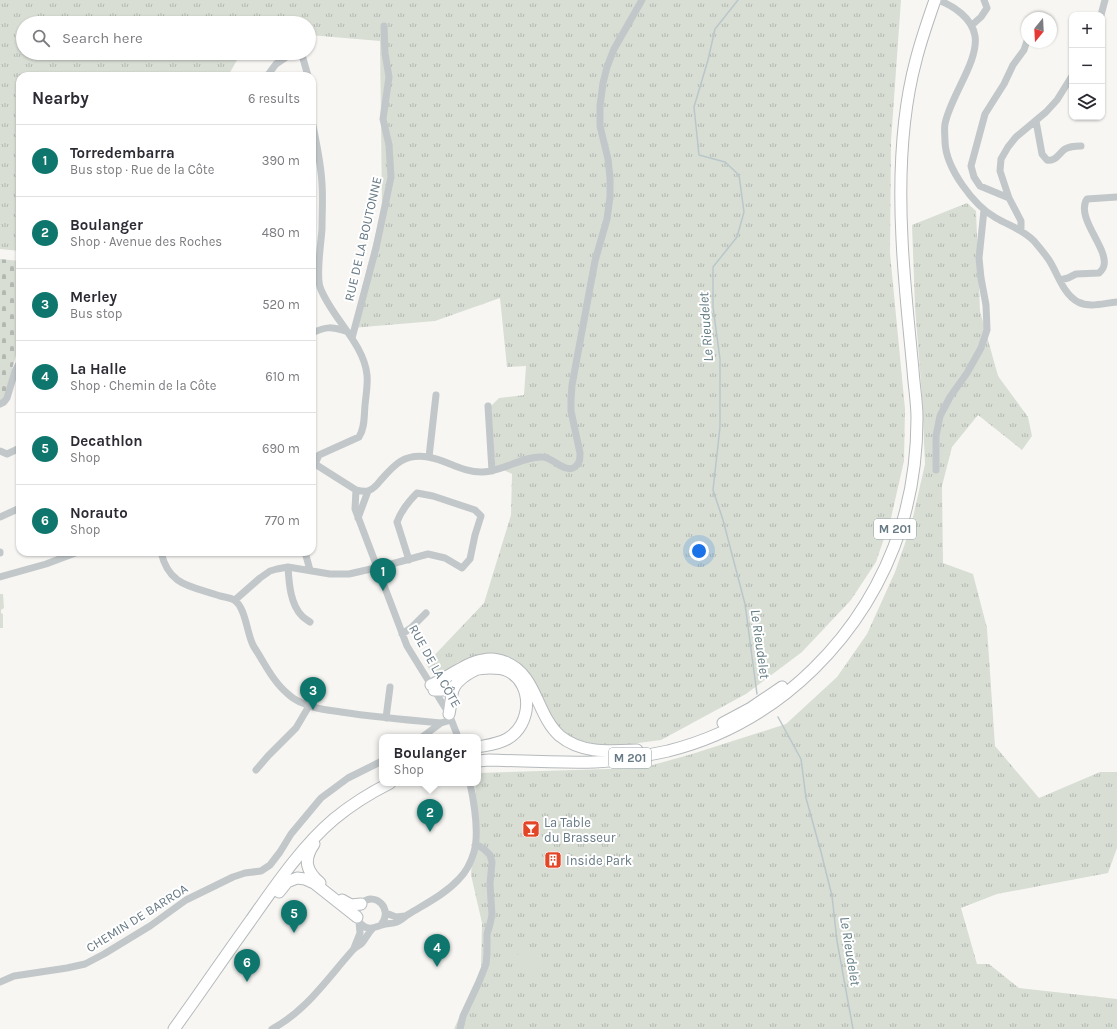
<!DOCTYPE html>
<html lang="en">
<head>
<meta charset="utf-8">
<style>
	:root { --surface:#fff; --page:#f2f2f3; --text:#2b2b33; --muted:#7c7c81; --line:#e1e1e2; --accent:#0f766e }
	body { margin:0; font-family:Karla,sans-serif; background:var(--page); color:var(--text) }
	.controls { position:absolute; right:12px; top:12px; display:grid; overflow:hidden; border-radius:8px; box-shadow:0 1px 3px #0004 }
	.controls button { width:36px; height:36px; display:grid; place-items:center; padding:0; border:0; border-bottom:1px solid var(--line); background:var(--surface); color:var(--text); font:20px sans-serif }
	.compass { position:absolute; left:1021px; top:12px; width:36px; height:36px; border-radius:50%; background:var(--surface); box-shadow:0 1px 3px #0004; rotate:198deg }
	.you { position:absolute; left:699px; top:551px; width:14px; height:14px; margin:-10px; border:3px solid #fff; border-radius:50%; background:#1a73e8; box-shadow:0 0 0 6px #1a73e833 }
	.badge { display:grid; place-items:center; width:26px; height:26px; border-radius:50%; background:var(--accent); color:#fff; font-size:13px; font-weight:700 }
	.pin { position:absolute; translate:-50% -33px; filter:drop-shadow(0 1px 2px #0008) }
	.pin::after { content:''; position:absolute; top:21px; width:14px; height:12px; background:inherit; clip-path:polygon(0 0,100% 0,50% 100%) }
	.popup { position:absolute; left:379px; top:734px; width:102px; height:52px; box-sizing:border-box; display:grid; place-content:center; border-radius:8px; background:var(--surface); filter:drop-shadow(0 1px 3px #0005); font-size:13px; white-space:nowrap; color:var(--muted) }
	.popup b { font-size:15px; color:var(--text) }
	.popup::after { content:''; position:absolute; left:50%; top:100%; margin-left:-8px; border:8px solid transparent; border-top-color:var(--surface) }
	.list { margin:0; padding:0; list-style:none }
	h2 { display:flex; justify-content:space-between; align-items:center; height:52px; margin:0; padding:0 16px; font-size:17px }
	h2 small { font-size:13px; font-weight:400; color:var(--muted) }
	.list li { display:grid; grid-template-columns:26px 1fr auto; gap:12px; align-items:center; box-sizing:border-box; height:72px; padding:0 16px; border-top:1px solid var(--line) }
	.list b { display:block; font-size:15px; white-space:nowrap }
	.list p { margin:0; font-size:13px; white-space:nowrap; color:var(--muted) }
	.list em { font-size:13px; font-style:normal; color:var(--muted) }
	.icon { flex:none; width:22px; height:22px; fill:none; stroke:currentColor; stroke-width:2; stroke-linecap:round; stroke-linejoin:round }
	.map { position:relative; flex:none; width:1117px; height:1029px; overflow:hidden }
	.search { position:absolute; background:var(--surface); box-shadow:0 1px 3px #0004; left:16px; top:16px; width:300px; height:44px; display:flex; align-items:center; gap:10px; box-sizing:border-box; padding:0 14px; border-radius:22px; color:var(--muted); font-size:15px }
	.panel { position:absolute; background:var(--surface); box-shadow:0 1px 3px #0004; left:16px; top:72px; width:300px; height:484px; border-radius:12px }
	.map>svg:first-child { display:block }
</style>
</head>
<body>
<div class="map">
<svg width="1117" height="1029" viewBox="0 0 1117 1029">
	<defs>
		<pattern id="grass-tufts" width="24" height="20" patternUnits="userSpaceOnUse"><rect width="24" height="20" fill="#d8ded4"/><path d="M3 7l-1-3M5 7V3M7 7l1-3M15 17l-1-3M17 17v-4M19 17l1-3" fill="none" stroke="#b3b9b2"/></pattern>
		<pattern id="cemetery-stones" width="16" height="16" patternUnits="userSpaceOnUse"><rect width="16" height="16" fill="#d8ded4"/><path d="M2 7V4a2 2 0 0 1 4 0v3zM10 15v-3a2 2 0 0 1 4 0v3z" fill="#b3b9b2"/></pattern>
	</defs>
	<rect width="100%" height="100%" fill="#f7f6f3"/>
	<path fill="url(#grass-tufts)" d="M0 0H901L891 141 890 253 905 409 904 461 891 518 876 562 851 600 802 652 746 694 661 740 608 747 573 739 553 722 489 655 458 662 435 679 426 664 484 603 511 515 512 474 495 466 491 406 499 398 524 395 526 366 507 367 500 298 435 321 352 328 382 209 380 41 309 35V23H23V53H241L228 76H20V251L0 249Z
		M967 203 976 211 980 311 998 376 1028 417 1032 436 1022 450 978 415 952 447 942 486 943 563 973 574 987 628 995 746 1039 798 1100 772H1117V848L1108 873 997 894 961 908 977 964H989L1019 988 1117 999V1029H454L481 968 482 923 471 875 476 801 475 783H478V773L642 768 692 754 786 724 837 677 867 634 895 572 911 526 925 464 922 396 915 307 912 225Z"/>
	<path fill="url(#cemetery-stones)" d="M0 259 20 261V325L16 355 4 398 0 401Z"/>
	<path fill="#d8ded4" d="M0 594H3L4 608 1 610V613L3 614V628H0Z
		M518 951H539L537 972H518Z"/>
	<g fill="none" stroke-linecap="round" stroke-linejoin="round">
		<path stroke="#bac7ca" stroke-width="1.5" d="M738 0 715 29 708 60 694 107 699 155 725 162 739 175 744 212 737 237 713 267V307L720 359V427L713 490 723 520 745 604 757 694
			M778 717 801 759 806 798 821 852 832 896 837 941 853 1029"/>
		<defs>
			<path id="highway" d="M431 685C447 678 467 662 483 660 490 658 498 659 505 662 537 674 536 715 560 736 582 754 610 751 637 750
				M434 690H444L454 688
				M449 714C451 706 451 693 454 687 459 679 467 674 475 670 480 668 484 668 490 668 496 668 502 668 508 671 534 684 532 725 507 739 498 744 488 745 478 747
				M723 723 751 708 782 687
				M478 761 489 760C524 761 560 763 595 762 619 761 644 756 668 751 780 723 866 635 901 527 912 492 917 455 917 418 917 402 914 386 913 370 909 327 904 283 902 239 899 181 901 116 916 60 921 40 928 20 935 0
				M314 844C303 860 306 871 320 883
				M279 892 287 882 297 878 305 879 314 883 357 917
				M342 900 351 905 361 904
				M174 1029C200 993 225 956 251 920 275 886 302 846 334 819 351 805 370 793 390 783"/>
		</defs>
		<use href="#highway" stroke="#b5b9bb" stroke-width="13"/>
		<path stroke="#c2c7c9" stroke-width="7" d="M938 0C954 6 972 18 975 36 979 61 950 97 945 124 944 129 945 136 945 142 946 168 973 205 996 218 1010 226 1022 229 1034 241 1039 247 1045 254 1049 260 1058 274 1063 294 1078 302 1090 308 1104 303 1117 302
			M1101 15 1105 0
			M972 25 981 17 987 8 984 0
			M299 53 302 55 308 76
			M267 76 276 64 292 53
			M312 121C316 141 321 162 322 184 323 199 322 214 322 229 321 244 316 274 320 287 330 316 364 343 367 375 368 384 366 395 365 405 364 416 365 428 359 437L319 455 315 464
			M1036 121 1042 154 1047 160C1056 162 1059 153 1065 149 1070 146 1076 146 1081 146
			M1009 198 980 186 974 177 971 166 985 114 1004 84 1013 65 1024 50 1027 41
			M1021 230V221L1009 198 1000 171 1001 159 1008 147 1016 137 1046 112 1057 100 1072 76
			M1060 280 1068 278 1076 274 1099 273C1101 271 1104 268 1104 265 1108 248 1075 217 1087 199L1117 197
			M312 333C327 326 331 327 346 331
			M352 338 376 248 391 177 389 145 383 119 389 77 385 53 384 26
			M0 404 4 402 7 398 15 371 20 362
			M488 406 492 471
			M0 451 7 454 20 448
			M429 457 436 395
			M312 463 315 464 356 490C360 491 364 492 368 491 373 489 377 485 380 481 394 465 404 453 428 457 447 460 463 473 483 472 503 471 524 456 542 457 553 457 565 474 575 467 580 463 580 459 580 453L571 411V399L572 385 595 261 607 219 610 197V178L608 159 600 126V106L603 83 607 67 614 49 642 0
			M936 470V436L940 416 950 397 967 373 981 348 987 330 986 305 981 278 979 258 984 210
			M356 490 355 509 407 646 449 714 458 737
			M0 517 20 508
			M358 518 368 491
			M0 552V553
			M161 552C169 587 192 586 220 596 224 597 231 598 234 600 246 607 247 636 254 647 264 662 273 682 288 694 291 697 296 700 300 702 313 709 328 710 341 712 374 717 407 720 441 723L451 720
			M305 552 310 570
			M288 567C289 582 290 604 302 616 304 618 307 620 310 622
			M0 577 46 564 78 552
			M235 600 260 578 270 571 277 569 288 567 330 574H349L371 569 377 568 428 554 445 558 462 568 470 559 475 535 481 516 475 510 433 496 417 493C408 502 401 511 397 522L409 560
			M402 634 411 628 426 613
			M386 718 390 687
			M422 737 441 723
			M256 770 268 756 296 728 309 706
			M386 913 396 917 405 916
			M381 925C394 909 375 891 362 903 355 909 356 919 362 925 369 931 375 927 382 925 387 923 392 924 397 922 402 920 405 916 409 914 427 903 445 894 459 879 466 872 471 862 474 852 479 834 474 802 470 783
			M354 948 360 933 359 922
			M0 982 14 976 67 968 85 964 104 954 150 926 186 900 233 877 245 873 261 871 270 865 280 852 291 834 321 798 348 778 382 761
			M272 1029C306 1011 327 979 352 951 355 947 359 946 362 943 366 938 368 933 373 928
			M460 1029 463 1016 479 982 486 964 487 954V934L490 924 492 915 490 884 492 862 490 855 484 849 479 846 475 845"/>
		<use href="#highway" stroke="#fff" stroke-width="11"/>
	</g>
	<defs>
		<symbol id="bar-square" viewBox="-11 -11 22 22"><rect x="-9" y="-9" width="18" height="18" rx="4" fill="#e34627" stroke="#fff"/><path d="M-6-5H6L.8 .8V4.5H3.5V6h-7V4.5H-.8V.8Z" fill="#fff"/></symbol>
		<symbol id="building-square" viewBox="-11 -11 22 22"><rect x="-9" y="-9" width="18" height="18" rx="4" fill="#e34627" stroke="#fff"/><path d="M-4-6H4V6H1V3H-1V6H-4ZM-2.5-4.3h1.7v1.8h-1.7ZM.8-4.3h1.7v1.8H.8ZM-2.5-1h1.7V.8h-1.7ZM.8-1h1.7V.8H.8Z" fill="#fff"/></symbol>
	</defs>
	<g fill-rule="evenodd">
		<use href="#bar-square" x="521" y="819" width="20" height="20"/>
		<use href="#building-square" x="543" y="850" width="20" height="20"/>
	</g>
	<g text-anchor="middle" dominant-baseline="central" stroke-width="4" stroke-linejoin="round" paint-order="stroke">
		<g fill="#fff" stroke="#94a1a9" stroke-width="1">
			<rect x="874" y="519" width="42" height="20" rx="3"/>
			<rect x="609" y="748" width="42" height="20" rx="3"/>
		</g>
		<g font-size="12" font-weight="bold" fill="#667984">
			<text x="895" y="529">M 201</text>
			<text x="630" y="758">M 201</text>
		</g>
		<g font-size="13" fill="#667984" stroke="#fff">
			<text transform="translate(363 239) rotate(-77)">RUE DE LA BOUTONNE</text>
			<text transform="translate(435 666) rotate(61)">RUE DE LA CÔTE</text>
			<text transform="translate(137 918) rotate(-32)">CHEMIN DE BARROA</text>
		</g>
		<g font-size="13" fill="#667984" stroke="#fff" text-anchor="start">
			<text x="544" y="822">La Table<tspan x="544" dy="15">du Brasseur</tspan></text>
			<text x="566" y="860">Inside Park</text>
		</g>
		<g font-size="14" font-style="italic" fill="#617b81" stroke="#fff">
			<text transform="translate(706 327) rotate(-94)">Le Rieudelet</text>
			<text transform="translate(760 644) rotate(82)">Le Rieudelet</text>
			<text transform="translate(850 951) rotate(81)">Le Rieudelet</text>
		</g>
	</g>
</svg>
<div class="controls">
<button>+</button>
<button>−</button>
<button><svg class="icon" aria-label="layers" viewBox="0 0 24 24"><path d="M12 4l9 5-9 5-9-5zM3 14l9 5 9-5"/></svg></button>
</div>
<svg class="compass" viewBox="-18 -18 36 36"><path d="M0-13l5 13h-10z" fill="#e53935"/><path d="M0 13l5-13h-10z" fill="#7c7c81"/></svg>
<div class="you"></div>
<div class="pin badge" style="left:383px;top:591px">1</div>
<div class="pin badge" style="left:430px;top:832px">2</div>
<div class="popup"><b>Boulanger</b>Shop</div>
<div class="pin badge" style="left:313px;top:710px">3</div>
<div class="pin badge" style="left:437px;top:967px">4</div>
<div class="pin badge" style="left:294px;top:933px">5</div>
<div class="pin badge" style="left:247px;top:982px">6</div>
<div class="search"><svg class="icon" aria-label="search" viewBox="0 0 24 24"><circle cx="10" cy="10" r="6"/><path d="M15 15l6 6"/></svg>Search here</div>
<section class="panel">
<h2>Nearby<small>6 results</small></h2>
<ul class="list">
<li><span class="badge">1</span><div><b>Torredembarra</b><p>Bus stop · Rue de la Côte</p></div><em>390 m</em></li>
<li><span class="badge">2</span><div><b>Boulanger</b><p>Shop · Avenue des Roches</p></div><em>480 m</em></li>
<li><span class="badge">3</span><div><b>Merley</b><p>Bus stop</p></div><em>520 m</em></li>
<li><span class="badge">4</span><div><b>La Halle</b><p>Shop · Chemin de la Côte</p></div><em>610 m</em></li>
<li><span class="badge">5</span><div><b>Decathlon</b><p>Shop</p></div><em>690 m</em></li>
<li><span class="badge">6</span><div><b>Norauto</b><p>Shop</p></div><em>770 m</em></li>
</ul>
</section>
</div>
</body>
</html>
